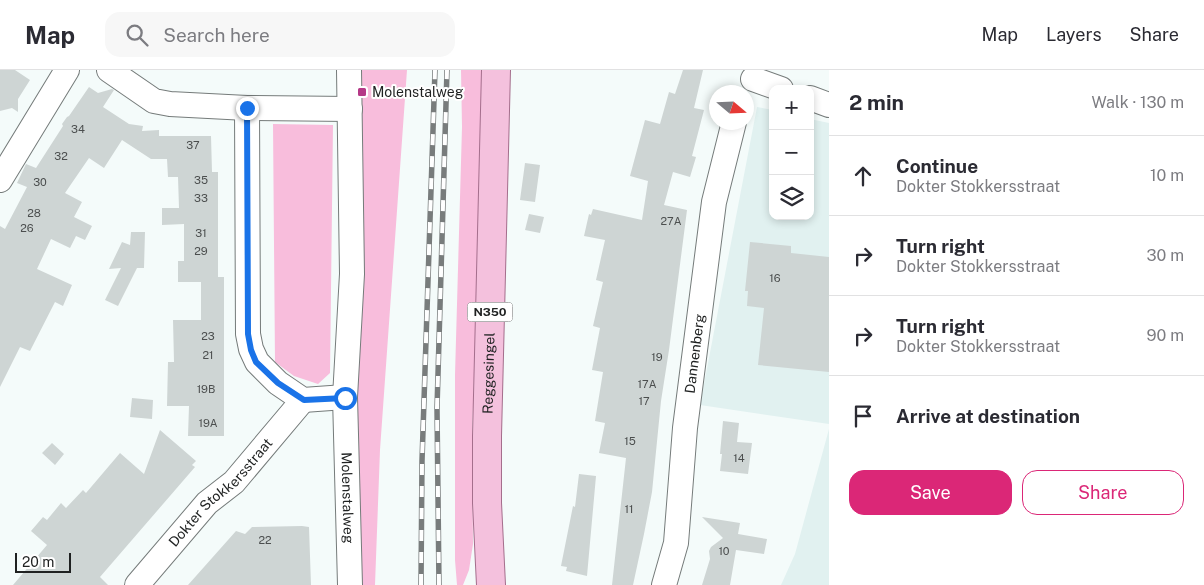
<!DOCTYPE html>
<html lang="en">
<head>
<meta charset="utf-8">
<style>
	:root { --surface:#fff; --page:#f7f7f7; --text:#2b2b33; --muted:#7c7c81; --line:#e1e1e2; --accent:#db2777 }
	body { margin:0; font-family:"Public Sans",sans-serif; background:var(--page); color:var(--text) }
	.controls { position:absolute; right:15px; top:15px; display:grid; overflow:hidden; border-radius:10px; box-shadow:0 2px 8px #0003 }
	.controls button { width:45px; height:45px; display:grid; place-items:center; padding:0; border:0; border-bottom:1px solid var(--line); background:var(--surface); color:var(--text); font:25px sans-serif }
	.compass { position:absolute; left:709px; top:15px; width:45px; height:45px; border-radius:50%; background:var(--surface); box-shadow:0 2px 8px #0003; rotate:109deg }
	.scale { position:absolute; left:15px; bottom:12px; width:56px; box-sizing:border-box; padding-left:5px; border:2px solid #1f2121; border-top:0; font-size:14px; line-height:18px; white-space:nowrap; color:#1f2121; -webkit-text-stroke:4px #fff; paint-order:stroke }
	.stop { position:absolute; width:15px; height:15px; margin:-11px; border:4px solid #1a73e8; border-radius:50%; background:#fff }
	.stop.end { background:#1a73e8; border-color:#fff; box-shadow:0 1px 5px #0008 }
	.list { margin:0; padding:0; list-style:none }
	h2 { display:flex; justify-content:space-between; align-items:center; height:65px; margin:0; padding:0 20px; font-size:21px }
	h2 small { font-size:16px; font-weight:400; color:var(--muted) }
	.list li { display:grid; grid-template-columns:32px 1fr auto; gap:15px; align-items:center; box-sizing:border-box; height:80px; padding:0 20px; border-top:1px solid var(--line) }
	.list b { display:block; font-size:19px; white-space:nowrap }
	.list p { margin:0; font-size:16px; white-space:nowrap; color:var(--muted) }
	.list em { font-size:16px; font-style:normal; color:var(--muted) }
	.actions { display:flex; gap:10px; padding:15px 20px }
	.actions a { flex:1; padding:11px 0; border:1px solid var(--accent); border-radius:15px; text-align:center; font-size:18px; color:var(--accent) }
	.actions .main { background:var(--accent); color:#fff }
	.icon { flex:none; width:28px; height:28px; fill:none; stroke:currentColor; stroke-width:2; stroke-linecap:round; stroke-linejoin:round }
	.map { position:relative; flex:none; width:829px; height:515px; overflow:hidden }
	header { display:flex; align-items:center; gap:30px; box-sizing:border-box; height:70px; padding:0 25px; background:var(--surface); border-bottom:1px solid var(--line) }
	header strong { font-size:24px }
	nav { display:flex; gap:28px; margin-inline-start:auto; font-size:18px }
	.search { width:350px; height:45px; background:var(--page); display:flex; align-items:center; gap:12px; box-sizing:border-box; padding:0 18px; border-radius:15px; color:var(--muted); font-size:19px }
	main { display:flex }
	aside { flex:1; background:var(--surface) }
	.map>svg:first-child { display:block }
</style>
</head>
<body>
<header>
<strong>Map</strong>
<div class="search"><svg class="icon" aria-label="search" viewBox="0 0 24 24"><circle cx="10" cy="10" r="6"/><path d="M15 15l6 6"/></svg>Search here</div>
<nav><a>Map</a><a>Layers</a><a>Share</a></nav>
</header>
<main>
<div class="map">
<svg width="829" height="515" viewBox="0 0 829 515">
	<rect width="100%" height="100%" fill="#f4fbfa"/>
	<path fill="#e1f1f0" d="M757 37 773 40V146H810V49L829 53V354L700 335Z
		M829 359V515H781L795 484Z"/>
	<path fill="#f8bddc" d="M358 0H407L380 380 375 515H359L355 396Z
		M461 0H485L472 364 473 474 469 500 463 515H457L455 490V305L462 57Z
		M273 54 333 55 330 303 318 314 294 306 275 292Z"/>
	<path fill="#ced5d4" d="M0 0H15L30 10 18 29V42L12 38 0 41Z
		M683 0H703L694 38 704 40 692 86 696 87 690 107 673 102 664 135 687 140 669 280 661 331 652 422 644 464 633 515H612L626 388 599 383 605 353 595 351 603 302 592 300 600 258 593 256 603 212 596 210 605 170 584 166 589 144 591 145 593 139 642 150 648 111 630 106 645 50 660 54 669 22 675 24Z
		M89 17 98 23 112 19 114 20 103 37 129 54 143 56 142 61 159 60V66H211L212 102H218V207H224V366H188L189 336H167L168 292H174L173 250H201V212H178V191H184V154L162 155V138H179L178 107H168L167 89H151L122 70 104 98 89 88 65 123 82 132 74 147 92 156 85 170 76 166 70 178 51 169 37 199 72 215 63 236 55 232 30 281 20 277 0 317V156L5 159 27 117 17 113 26 94 36 98 63 56 62 54 67 47 69 46Z
		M525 93 540 95 535 132 520 130Z
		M529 144 544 147 540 163 525 160Z
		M131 162H145L144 198H137L118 236 105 230 121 198 109 199 122 172 130 175Z
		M750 172 791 176V183L829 187V302L758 295 764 238 747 236 748 221H745Z
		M132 328 153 330 152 349 130 347Z
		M723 351 739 353 737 372 752 373 748 404 720 401 722 384H720Z
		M160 360 196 391 192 395 195 397 100 507 108 515H13L47 475 31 461 43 447 47 450 61 433 66 438 83 420 86 423 120 383 144 404Z
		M52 373 64 384 55 395 42 383Z
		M579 404 596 406 587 506 566 501 567 497 561 496 573 436 575 437Z
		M702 447 740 453 738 464 767 469 764 484 736 480 730 515H702L710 489 709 481 711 477 723 468Z
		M302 456 309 457 311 515H188L236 461 245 464 252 457Z"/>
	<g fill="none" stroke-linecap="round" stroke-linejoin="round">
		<defs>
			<g id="minor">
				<path d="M109 0 154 31 170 34 247 38 350 39"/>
				<path id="s1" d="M349 0 352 204 345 327 350 515"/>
				<path d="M753 9 781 19"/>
				<path d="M810 28 829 35"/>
				<path d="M247 38 248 264 251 279 257 292 278 313 303 330 345 327"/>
				<path d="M0 110 67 0"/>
				<path id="s2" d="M137 515 207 433 234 412 303 330"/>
				<path id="s3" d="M664 515 676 473 685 358 714 132 734 52"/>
			</g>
			<g id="major">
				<path id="s4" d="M491 515 487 433V366L496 0"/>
			</g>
		</defs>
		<use href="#minor" stroke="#757b7a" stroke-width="26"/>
		<use href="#major" stroke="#a46e8c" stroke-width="30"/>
		<use href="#minor" stroke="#fff" stroke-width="24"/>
		<use href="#major" stroke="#f4c1dd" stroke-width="28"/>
		<defs>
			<path id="rail" d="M421 515 422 391 435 0
				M439 515 437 338 447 0"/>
		</defs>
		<use href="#rail" stroke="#787c7c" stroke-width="5.5"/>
		<use href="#rail" stroke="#fff" stroke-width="4" stroke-dasharray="11" stroke-linecap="butt"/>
	</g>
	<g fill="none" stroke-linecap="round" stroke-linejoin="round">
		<path stroke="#1a73e8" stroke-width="6" d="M247 38 248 264 251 280 256 292 278 313 304 330 345 328"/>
	</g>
	<rect fill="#b53887" stroke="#fff" stroke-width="2" x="357" y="17" width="10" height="10" rx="2.5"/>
	<g text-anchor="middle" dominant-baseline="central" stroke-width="4" stroke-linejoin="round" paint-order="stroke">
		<g font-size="11" fill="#4b4e4e">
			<text x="78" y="59">34</text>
			<text x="193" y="75">37</text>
			<text x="61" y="86">32</text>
			<text x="201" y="110">35</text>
			<text x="40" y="112">30</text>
			<text x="201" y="128">33</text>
			<text x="34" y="143">28</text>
			<text x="671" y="151">27A</text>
			<text x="27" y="158">26</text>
			<text x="201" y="163">31</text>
			<text x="201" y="181">29</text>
			<text x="775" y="208">16</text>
			<text x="208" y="266">23</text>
			<text x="208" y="285">21</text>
			<text x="657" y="287">19</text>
			<text x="647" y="314">17A</text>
			<text x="206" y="319">19B</text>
			<text x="644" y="331">17</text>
			<text x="208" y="353">19A</text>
			<text x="630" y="371">15</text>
			<text x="739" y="388">14</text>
			<text x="629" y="439">11</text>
			<text x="265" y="470">22</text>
			<text x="724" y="481">10</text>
		</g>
		<rect fill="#fff" stroke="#626464" stroke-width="1" x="467.5" y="232.5" width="45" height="19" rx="4"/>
		<g font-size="12" font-weight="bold" fill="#1f2121">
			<text x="490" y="242">N350</text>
		</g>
		<g font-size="14" fill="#1f2121" stroke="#fff" text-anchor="start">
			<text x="372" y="22">Molenstalweg</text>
		</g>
		<g font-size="14" fill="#1f2121" stroke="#fff">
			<text stroke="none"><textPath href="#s3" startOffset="234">Dannenberg</textPath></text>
			<text stroke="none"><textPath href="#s4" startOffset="212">Reggesingel</textPath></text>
			<text stroke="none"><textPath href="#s2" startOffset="125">Dokter Stokkersstraat</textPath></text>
			<text stroke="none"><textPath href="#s1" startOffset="428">Molenstalweg</textPath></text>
		</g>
	</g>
</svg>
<div class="controls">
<button>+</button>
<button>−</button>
<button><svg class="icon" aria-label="layers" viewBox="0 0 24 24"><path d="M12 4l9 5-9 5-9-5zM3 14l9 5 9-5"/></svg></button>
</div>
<svg class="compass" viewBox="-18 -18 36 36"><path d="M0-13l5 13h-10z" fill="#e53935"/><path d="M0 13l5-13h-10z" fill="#7c7c81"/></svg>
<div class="scale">20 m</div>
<div class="stop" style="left:345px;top:328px"></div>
<div class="stop end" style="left:247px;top:38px"></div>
</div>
<aside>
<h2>2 min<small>Walk · 130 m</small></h2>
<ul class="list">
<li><svg class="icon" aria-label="ahead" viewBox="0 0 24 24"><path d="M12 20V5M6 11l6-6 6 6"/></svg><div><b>Continue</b><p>Dokter Stokkersstraat</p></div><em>10 m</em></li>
<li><svg class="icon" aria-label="right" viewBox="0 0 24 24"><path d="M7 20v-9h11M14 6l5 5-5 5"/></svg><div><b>Turn right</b><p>Dokter Stokkersstraat</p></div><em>30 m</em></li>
<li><svg class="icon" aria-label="right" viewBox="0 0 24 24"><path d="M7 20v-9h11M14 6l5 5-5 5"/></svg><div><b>Turn right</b><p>Dokter Stokkersstraat</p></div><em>90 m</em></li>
<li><svg class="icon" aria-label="arrive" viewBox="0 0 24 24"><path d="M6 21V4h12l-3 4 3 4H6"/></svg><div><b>Arrive at destination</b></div></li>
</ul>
<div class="actions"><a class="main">Save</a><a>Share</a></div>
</aside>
</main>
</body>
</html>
